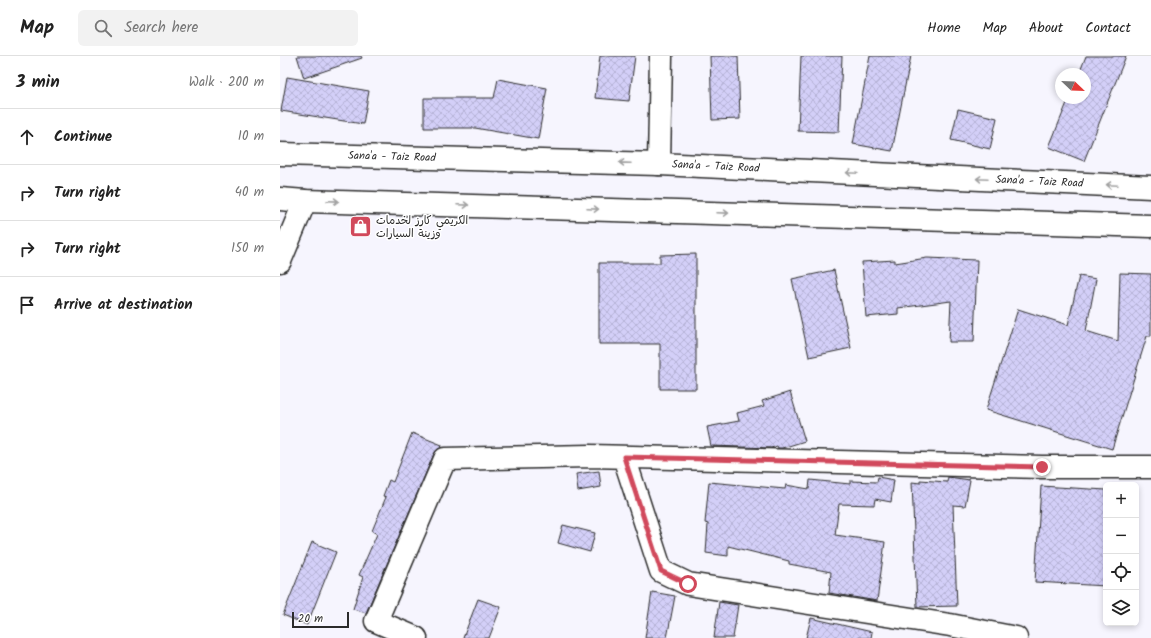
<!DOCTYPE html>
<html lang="en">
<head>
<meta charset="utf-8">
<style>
	:root { --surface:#fff; --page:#f2f2f2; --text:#222; --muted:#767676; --line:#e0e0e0 }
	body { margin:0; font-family:Kalam,"Playpen Sans Arabic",sans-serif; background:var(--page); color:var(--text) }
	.controls { position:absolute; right:12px; bottom:12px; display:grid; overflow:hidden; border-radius:6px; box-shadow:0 2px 6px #0003 }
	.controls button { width:36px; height:36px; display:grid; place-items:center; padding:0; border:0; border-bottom:1px solid var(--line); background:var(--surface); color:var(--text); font:20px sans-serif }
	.compass { position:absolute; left:775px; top:12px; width:36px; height:36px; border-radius:50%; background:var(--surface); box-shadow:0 2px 6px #0003; rotate:113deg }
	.scale { position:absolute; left:12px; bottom:10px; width:57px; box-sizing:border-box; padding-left:4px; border:2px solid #2b2b2b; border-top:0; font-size:11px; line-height:14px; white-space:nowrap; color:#2b2b2b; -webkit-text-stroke:3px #fff; paint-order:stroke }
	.stop { position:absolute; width:12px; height:12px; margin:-9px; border:3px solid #d1495b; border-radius:50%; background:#fff }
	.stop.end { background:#d1495b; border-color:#fff; box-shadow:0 1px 4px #0008 }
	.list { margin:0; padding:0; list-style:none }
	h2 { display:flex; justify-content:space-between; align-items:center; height:52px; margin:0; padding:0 16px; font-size:17px }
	h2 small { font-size:13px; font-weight:400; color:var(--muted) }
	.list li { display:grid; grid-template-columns:26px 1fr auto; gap:12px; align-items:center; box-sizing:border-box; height:56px; padding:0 16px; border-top:1px solid var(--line) }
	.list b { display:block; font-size:15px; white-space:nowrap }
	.list em { font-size:13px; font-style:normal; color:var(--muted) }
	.icon { flex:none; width:22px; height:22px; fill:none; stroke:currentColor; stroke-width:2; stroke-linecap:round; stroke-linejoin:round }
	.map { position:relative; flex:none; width:871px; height:582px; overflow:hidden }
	header { display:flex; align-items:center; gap:24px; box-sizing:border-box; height:56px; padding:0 20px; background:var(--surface); border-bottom:1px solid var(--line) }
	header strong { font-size:19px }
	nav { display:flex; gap:22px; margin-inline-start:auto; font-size:14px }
	.search { width:280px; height:36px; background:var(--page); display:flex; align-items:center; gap:10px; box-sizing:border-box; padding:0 14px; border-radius:6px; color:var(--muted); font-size:15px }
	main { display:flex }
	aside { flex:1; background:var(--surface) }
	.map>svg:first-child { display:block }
</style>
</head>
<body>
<header>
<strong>Map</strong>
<div class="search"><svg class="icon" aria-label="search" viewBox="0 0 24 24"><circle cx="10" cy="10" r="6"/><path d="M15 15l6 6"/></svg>Search here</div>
<nav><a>Home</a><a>Map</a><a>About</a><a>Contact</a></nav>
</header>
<main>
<aside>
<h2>3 min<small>Walk · 200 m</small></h2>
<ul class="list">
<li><svg class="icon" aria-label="ahead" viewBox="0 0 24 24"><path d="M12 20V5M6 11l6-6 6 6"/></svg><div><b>Continue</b></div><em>10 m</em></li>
<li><svg class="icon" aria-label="right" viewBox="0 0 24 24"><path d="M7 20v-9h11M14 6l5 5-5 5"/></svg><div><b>Turn right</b></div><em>40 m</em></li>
<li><svg class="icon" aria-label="right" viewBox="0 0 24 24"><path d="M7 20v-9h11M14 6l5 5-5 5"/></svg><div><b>Turn right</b></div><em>150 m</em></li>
<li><svg class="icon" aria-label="arrive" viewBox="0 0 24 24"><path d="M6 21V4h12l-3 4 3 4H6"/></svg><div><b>Arrive at destination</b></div></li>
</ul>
</aside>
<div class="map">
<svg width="871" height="582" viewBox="0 0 871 582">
	<defs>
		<pattern id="building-cross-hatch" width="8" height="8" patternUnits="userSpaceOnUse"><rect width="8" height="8" fill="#d3cff8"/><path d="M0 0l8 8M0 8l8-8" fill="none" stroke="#b5b2d5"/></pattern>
	</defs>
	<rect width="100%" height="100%" fill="#f6f5fe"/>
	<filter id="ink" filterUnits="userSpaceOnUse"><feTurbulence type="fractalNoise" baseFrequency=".025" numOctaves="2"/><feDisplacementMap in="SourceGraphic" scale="8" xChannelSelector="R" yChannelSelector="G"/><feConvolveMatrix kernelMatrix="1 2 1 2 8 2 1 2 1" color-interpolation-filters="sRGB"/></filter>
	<g filter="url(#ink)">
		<path fill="url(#building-cross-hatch)" stroke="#2b2b2b" d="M17 0H81L82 2 24 22Z
			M320 0H355L349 45 315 42Z
			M430 0H458L460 63 432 64Z
			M521 0H562L559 76 518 75Z
			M590 0H631L612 95 573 88Z
			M806 0H846L804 105 769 91 789 42H805V18H799Z
			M7 21 89 35 83 68 1 55Z
			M218 23 267 32 258 83 195 72H144V42H214Z
			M678 53 717 62 710 93 671 84Z
			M416 198V333H380V288H319V207H380V199Z
			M647 202 697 204 694 286H669L671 245 618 252V258L586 261 582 206 615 204V207Z
			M554 214 571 292 529 301 512 223Z
			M840 217 871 218V280H867L832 393 706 354 738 253 788 269 799 220 816 223 806 275 838 285Z
			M510 336 525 385 502 392H498L497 390 491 392 431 390 427 371 459 365 457 357 484 350 482 345Z
			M132 377 162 389 161 392 158 393 154 398 86 557 73 553 83 521 79 519 97 478 92 475 106 441 103 440 109 424 113 426Z
			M319 415 321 431 298 435 296 418Z
			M598 421 614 424 611 446 595 443 594 449 559 448 555 479 605 486 597 545 549 537 551 516 509 508V505L448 490V500L426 497 428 468 425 467 429 426 505 433 506 429 529 433 530 424 570 428V425L597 426Z
			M668 421 690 424 685 450 673 449 677 550 637 551 632 426 640 427V424L667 426Z
			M761 430 826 434V530L755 526Z
			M283 469 315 477 310 496 278 487Z
			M32 486 56 496 27 569 3 559Z
			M372 536 395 540 387 582H365Z
			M198 543 221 551 209 582H183Z
			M439 546 458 549 453 582H434Z
			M531 562 592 576 591 582H526Z"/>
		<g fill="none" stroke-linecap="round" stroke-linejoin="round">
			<defs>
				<path id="minor" d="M379 108 381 0
					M0 205 25 145
					M344 401 381 515 408 528 670 569 736 582
					M136 582 96 565 165 403 310 400 762 411H871"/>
				<g id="highway">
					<path id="s1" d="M0 98 379 108 871 131"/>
					<path d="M0 143 25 145 871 170"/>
				</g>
			</defs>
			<use href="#minor" stroke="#2b2b2b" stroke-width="25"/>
			<use href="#highway" stroke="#2b2b2b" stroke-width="25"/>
			<use href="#minor" stroke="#fff" stroke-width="22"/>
			<use href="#highway" stroke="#fff" stroke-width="22"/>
		</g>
		<defs><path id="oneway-shaft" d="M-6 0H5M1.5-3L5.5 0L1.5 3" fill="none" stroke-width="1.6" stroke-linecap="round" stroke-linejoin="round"/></defs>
		<g stroke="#a0a0a0">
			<use href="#oneway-shaft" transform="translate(345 107) rotate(-178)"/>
			<use href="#oneway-shaft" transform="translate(572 117) rotate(-177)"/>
			<use href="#oneway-shaft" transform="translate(702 123) rotate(-177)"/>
			<use href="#oneway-shaft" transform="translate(832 129) rotate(-177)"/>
			<use href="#oneway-shaft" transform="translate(53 145) rotate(2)"/>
			<use href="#oneway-shaft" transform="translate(183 149) rotate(2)"/>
			<use href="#oneway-shaft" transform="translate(313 153) rotate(2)"/>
			<use href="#oneway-shaft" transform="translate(443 157) rotate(2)"/>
		</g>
	</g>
	<g fill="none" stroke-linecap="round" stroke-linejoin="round" filter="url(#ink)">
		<path stroke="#d1495b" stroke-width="5" d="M408 528 381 515 344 401 762 411"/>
	</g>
	<defs>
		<symbol id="shop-square" viewBox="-11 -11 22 22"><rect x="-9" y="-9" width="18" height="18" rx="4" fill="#d1495b" stroke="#fff"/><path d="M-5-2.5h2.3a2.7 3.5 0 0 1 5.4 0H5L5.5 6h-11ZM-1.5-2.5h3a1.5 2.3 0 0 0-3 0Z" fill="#fff"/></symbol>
	</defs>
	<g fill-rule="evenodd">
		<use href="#shop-square" x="68" y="158" width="25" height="25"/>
	</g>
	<g text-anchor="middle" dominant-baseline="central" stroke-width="3" stroke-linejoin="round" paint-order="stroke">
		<g font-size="11" fill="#2b2b2b" stroke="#fff">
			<text stroke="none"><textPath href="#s1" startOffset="112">Sana'a - Taiz Road</textPath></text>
			<text stroke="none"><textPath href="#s1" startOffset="436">Sana'a - Taiz Road</textPath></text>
			<text stroke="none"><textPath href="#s1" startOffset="760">Sana'a - Taiz Road</textPath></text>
		</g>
		<g font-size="11" fill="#2b2b2b" stroke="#fff" text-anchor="start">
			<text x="96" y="165">الكريمي كارز لخدمات<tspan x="96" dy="13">وزينة السيارات</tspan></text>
		</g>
	</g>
</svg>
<div class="controls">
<button>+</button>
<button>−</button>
<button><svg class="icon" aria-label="locate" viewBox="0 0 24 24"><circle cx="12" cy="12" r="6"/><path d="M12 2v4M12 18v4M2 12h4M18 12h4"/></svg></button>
<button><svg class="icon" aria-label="layers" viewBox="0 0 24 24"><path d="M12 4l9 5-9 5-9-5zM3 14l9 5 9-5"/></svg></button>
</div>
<svg class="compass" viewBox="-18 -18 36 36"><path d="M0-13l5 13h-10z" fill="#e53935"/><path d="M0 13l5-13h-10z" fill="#767676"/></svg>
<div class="scale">20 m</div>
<div class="stop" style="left:408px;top:528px"></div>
<div class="stop end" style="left:762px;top:411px"></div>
</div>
</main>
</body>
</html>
